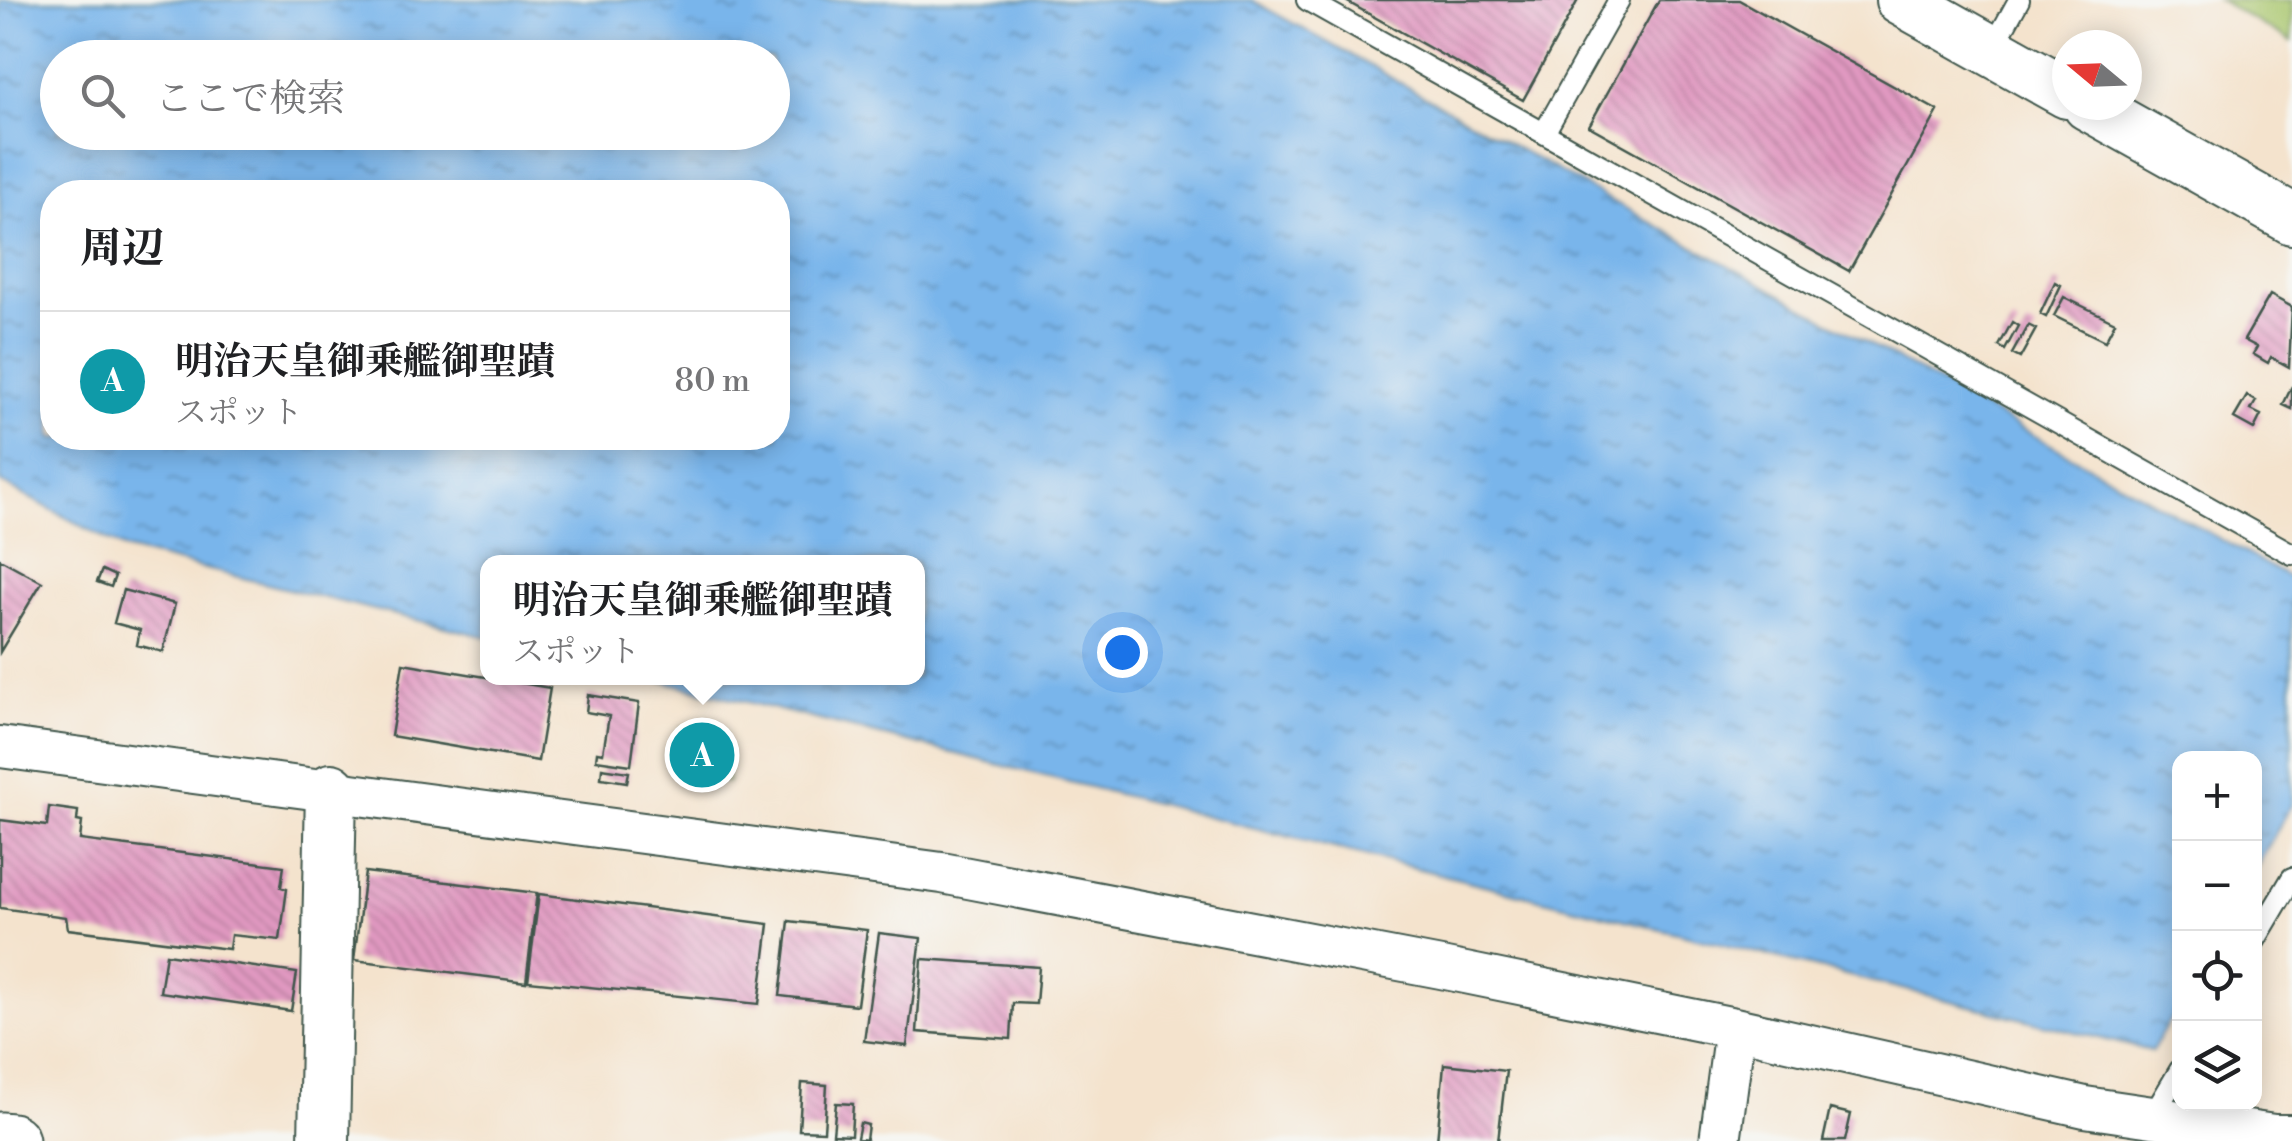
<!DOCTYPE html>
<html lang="ja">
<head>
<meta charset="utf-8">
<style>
	:root { --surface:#fff; --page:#f6f6f6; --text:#202124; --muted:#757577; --line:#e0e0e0; --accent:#d1495b }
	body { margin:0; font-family:"Libre Bodoni","Noto Serif JP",serif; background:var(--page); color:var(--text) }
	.controls { position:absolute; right:30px; bottom:30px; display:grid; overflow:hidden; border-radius:20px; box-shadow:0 5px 25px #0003 }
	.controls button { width:90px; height:90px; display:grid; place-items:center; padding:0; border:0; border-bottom:2px solid var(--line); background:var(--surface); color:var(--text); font:50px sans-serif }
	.compass { position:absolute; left:2052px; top:30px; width:90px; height:90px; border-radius:50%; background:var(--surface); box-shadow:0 5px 25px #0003; rotate:289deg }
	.you { position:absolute; left:1122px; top:652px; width:35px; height:35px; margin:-25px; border:8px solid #fff; border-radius:50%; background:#1a73e8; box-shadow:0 0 0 15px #1a73e833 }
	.badge { display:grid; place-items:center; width:65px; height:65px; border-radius:50%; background:var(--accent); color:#fff; font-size:32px; font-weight:700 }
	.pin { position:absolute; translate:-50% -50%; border:5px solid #fff; box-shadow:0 2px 10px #0006 }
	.popup { position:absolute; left:480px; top:555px; width:445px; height:130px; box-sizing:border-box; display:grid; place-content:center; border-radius:20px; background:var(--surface); filter:drop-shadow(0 2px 8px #0005); font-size:32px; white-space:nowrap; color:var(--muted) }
	.popup b { font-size:38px; color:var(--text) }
	.popup::after { content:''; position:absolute; left:50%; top:100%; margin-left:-20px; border:20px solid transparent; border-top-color:var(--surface) }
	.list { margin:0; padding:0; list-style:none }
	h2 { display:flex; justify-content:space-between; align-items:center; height:130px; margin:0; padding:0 40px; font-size:42px }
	h2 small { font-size:32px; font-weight:400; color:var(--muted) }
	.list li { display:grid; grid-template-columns:65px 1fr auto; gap:30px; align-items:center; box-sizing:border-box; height:140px; padding:0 40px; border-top:2px solid var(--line) }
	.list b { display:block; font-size:38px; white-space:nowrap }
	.list p { margin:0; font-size:32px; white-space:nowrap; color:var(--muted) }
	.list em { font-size:32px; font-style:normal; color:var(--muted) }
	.icon { flex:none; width:55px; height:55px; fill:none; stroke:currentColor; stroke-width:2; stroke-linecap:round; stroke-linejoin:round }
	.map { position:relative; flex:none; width:2292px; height:1141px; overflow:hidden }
	.search { position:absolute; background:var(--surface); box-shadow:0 5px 25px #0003; left:40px; top:40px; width:750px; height:110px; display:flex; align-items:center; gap:25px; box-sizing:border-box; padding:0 35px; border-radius:55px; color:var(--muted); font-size:38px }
	.panel { position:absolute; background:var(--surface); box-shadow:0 5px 25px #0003; left:40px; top:180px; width:750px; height:270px; border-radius:40px }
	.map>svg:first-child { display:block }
</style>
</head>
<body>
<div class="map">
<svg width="2292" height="1141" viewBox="0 0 2292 1141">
	<defs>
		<pattern id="water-ripples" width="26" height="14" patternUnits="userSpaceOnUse" patternTransform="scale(2.5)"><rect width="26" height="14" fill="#79b5eb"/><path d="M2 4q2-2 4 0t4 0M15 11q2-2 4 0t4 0" fill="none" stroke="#6394bf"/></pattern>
		<pattern id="building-back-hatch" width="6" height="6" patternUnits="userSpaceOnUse" patternTransform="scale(2.5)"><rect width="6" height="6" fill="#e199c1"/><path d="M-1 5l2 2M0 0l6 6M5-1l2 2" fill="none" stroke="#b67e9e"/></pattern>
	</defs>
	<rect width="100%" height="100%" fill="#f6f6f2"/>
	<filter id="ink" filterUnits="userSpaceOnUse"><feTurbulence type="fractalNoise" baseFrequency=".01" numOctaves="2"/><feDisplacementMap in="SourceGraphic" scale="20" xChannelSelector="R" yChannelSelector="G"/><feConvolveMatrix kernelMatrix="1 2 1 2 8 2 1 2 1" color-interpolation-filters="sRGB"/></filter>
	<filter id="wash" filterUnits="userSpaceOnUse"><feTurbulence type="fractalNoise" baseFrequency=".0048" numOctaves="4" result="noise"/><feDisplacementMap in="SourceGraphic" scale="40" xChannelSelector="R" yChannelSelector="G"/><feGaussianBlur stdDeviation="2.25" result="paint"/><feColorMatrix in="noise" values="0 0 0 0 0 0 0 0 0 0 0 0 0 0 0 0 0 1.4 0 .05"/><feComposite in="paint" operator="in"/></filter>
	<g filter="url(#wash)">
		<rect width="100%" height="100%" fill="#f4e3cd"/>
		<path fill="#a9c66d" stroke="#648250" stroke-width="2.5" d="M2218 0H2292V42Z
			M682 727 724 732 728 782 684 777Z"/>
		<path fill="url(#water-ripples)" stroke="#4c7990" stroke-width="2.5" fill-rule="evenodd" d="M0 0H1251L2292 579V803L2255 870 2254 758H2180L2179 1003 2152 1051 651 678H917V562H487V637L127 550 0 482ZM58 58H772V132H58ZM52 192H778V438H52Z"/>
		<g id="blocks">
			<path fill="url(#building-back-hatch)" d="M1344 0H1578L1523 100Z
				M1659 0H1739L1938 111 1849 271 1589 126Z
				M2055 282 2061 285 2046 317 2040 314Z
				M2270 295 2292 307 2289 367 2271 357 2268 363 2253 354 2257 347 2244 340Z
				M2064 297 2115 322 2105 341 2054 316Z
				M2012 322 2018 326 2005 350 1999 346Z
				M2028 325 2036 329 2020 358 2012 354Z
				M2292 386V409L2283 405Z
				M2247 396 2256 401 2251 410 2261 415 2254 429 2234 418Z
				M0 559 42 582 0 652Z
				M102 570 115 576 111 587 97 582Z
				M123 590 175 604 163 652 137 645 140 630 114 623Z
				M403 663 550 688 538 761 391 736Z
				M588 695 639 703 631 765 596 760 597 752 603 753 609 716 586 712Z
				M602 768 629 772 627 782 601 778Z
				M49 807 78 811 77 821 82 822 80 840 284 866 281 887 287 889 280 940 231 935 229 949 68 929 66 917 0 908V820L47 826Z
				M365 872 537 893 526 982 354 960Z
				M539 894 769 924 759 1004 528 981Z
				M789 921 867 930 857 1005 780 996Z
				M879 933 921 938 907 1046 864 1041Z
				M166 954 297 973 291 1011 160 992Z
				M922 959 1039 967 1036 1004 1013 1003 1011 1039 917 1032Z
				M1444 1064 1506 1071 1498 1141H1437Z
				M802 1083 827 1085 824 1131 799 1130Z
				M836 1103 853 1104 851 1135 833 1134Z
				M1830 1109 1851 1114 1845 1141H1823Z
				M860 1123 868 1125 866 1140 857 1138Z"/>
		</g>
	</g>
	<g filter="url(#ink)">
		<use href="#blocks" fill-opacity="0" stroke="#3f564b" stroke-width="2.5"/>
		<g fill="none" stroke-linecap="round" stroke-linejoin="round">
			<defs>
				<path id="service" d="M1307 0 2292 554
					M1992 49 2019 0
					M1544 133 1619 0
					M2254 942 2292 878
					M2152 1117 2180 1070"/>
				<path id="minor" d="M0 747 942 873 1441 968 1735 1028 2085 1107 2274 1135H2292
					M1720 1141 1735 1028"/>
				<path id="tertiary" d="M1901 0 2067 93
					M2088 105 2292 219
					M324 1141 331 789"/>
				<path id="secondary" d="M0 1140 11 1141"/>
			</defs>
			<use href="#service" stroke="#3f564b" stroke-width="24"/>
			<use href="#minor" stroke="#3f564b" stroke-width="44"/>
			<use href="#tertiary" stroke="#3f564b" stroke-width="54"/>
			<use href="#secondary" stroke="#3f564b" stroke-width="59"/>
			<use href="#service" stroke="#fff" stroke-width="20"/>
			<use href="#minor" stroke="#fff" stroke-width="40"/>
			<use href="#tertiary" stroke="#fff" stroke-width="50"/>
			<use href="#secondary" stroke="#fff" stroke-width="55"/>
		</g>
	</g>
</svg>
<div class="controls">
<button>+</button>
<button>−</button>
<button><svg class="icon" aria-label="locate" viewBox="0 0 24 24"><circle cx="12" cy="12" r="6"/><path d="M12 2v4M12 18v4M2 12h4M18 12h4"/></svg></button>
<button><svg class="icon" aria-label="layers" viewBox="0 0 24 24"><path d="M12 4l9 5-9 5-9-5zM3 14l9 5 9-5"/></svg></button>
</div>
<svg class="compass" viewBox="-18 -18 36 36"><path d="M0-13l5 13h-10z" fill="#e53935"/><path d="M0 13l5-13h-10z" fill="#757577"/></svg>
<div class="you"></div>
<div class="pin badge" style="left:702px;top:755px;background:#0f9aa8">A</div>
<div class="popup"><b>明治天皇御乗艦御聖蹟</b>スポット</div>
<div class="search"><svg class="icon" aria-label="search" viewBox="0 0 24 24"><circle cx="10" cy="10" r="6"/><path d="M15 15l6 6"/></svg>ここで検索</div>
<section class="panel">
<h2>周辺<small></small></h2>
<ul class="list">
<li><span class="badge" style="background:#0f9aa8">A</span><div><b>明治天皇御乗艦御聖蹟</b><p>スポット</p></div><em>80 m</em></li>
</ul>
</section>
</div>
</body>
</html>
